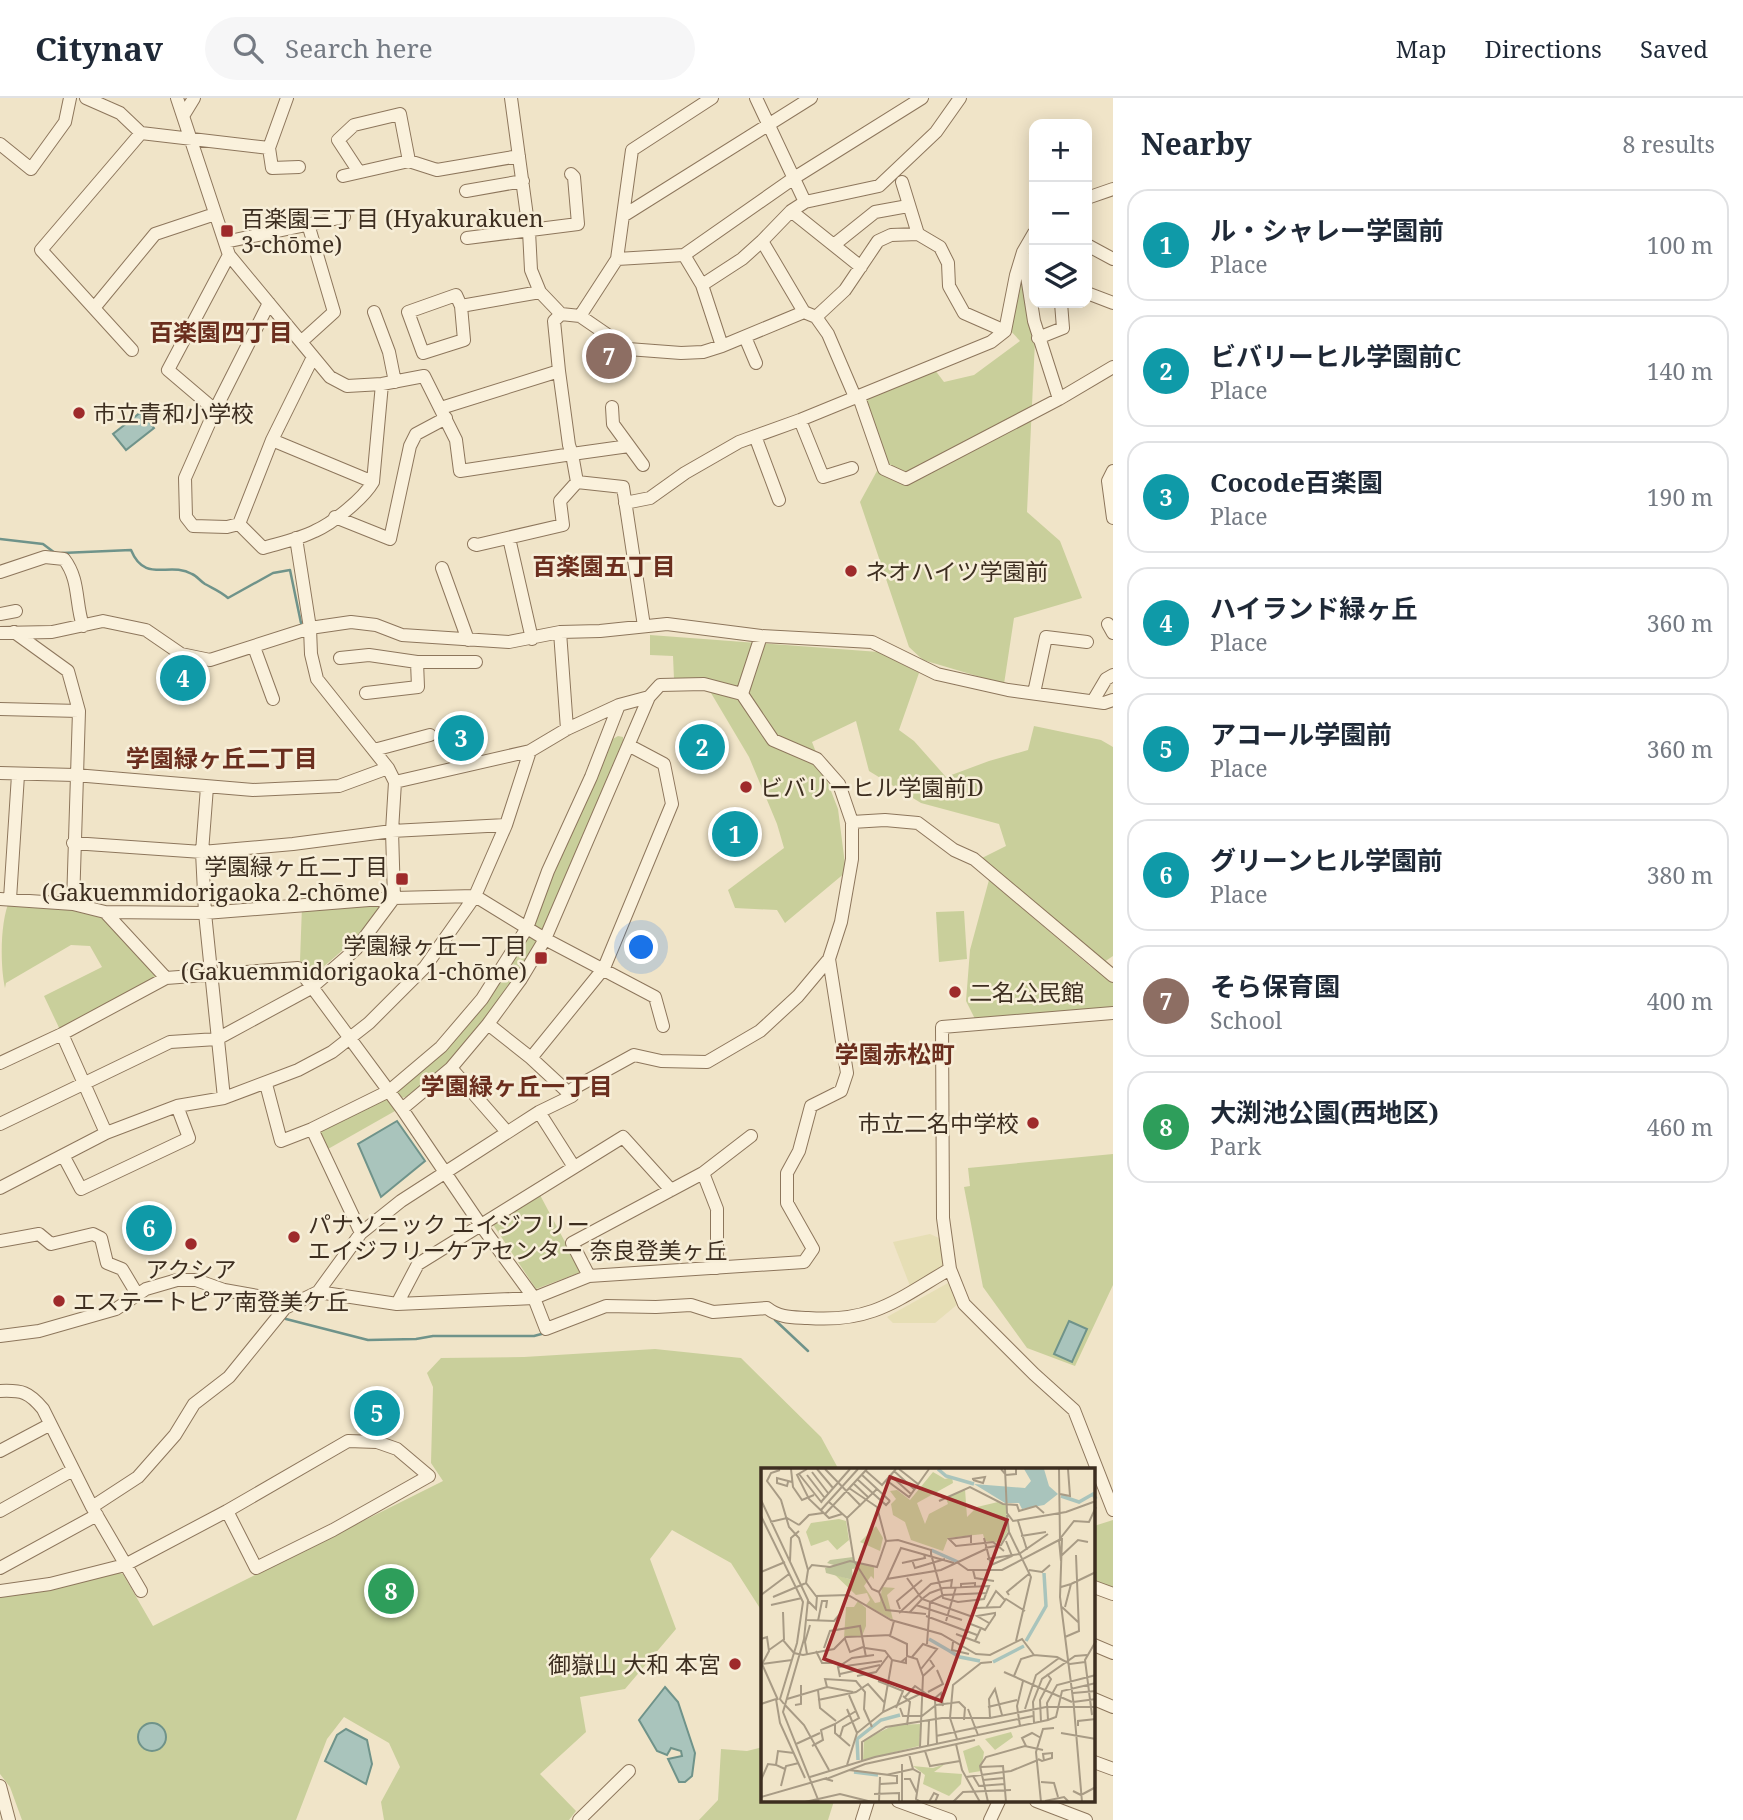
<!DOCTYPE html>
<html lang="en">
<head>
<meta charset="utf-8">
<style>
	:root { --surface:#fff; --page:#f6f6f7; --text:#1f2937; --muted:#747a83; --line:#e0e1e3; --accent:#9e2a2b }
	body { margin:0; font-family:"Noto Serif","Noto Sans JP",serif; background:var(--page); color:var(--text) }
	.controls { position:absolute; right:21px; top:21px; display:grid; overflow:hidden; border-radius:14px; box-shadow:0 4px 18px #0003 }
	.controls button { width:63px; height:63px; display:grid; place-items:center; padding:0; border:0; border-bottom:2px solid var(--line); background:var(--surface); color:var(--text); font:35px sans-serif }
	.you { position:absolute; left:642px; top:850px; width:24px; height:24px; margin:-18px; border:5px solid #fff; border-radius:50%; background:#1a73e8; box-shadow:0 0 0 10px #1a73e833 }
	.badge { display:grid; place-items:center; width:46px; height:46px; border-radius:50%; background:var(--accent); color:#fff; font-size:23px; font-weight:700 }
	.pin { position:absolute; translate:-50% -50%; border:4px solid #fff; box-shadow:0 2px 7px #0006 }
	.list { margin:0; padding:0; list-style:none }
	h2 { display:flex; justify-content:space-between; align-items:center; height:91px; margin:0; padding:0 28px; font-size:30px }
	h2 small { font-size:23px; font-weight:400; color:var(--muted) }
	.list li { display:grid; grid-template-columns:46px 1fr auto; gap:21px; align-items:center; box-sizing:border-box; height:112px; margin:0 14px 14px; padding:0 14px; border:2px solid var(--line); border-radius:21px }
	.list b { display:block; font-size:26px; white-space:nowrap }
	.list p { margin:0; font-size:23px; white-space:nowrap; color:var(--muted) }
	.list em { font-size:23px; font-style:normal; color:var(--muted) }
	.icon { flex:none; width:38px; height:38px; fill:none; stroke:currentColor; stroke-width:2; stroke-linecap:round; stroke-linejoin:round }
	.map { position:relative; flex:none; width:1113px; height:1722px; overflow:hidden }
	header { display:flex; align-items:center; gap:42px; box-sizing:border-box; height:98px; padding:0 35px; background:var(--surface); border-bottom:2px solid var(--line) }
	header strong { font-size:33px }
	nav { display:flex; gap:38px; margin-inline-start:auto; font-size:24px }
	.search { width:490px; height:63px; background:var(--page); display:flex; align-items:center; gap:18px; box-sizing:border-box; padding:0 24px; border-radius:38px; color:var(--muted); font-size:26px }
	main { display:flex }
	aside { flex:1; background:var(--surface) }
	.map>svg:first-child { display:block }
</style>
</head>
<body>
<header>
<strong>Citynav</strong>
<div class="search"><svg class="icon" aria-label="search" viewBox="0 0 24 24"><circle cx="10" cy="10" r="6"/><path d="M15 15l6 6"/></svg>Search here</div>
<nav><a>Map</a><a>Directions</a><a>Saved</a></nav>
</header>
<main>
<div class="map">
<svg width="1113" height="1722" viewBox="0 0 1113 1722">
	<rect width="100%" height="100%" fill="#f0e4c8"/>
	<path fill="#e6deb5" d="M930 1136 939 1140 947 1169 912 1193 893 1144Z
		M948 1185 959 1205 935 1225H893L887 1219Z"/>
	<path fill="#c9cf9b" d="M1022 159 1035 243 1027 414 1060 443 1082 500 1014 520 1004 586 923 562 909 549 860 404 883 362 864 303 935 272 944 284 974 277 1020 243 1008 230Z
		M650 537 879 554 919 575 899 632 914 643 946 679 989 663 1028 652 1034 628 1101 642 1113 649V858L1101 866 980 761 1006 748 999 726 921 705 869 673 856 623 812 644 838 711 846 774 785 825 777 812 735 810 728 792 784 750 777 726 749 659 711 595 674 581 673 558 650 557Z
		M618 638 623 639V645L542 832 536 829 533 825 611 642Z
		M989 782 1090 868 1113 885V909L975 921 966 903 970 852Z
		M10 801 105 814 166 880 62 936 44 898 102 869 90 848 71 847 6 885 5 890C0 867 0 823 10 801Z
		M380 806C370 833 335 858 314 877L300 863 302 808Z
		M964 813 967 861 939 864 936 814Z
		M528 837H533L538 845C520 876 434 1002 399 1000L396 994 424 969Z
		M383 999 388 1001 395 1013 328 1051 319 1039 322 1030Z
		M1113 1056V1187L1075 1268 1027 1250 983 1189 964 1089 970 1088 968 1070Z
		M540 1097 581 1174 536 1191 492 1125Z
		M655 1251 741 1260 821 1339 839 1372H763V1515L731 1465 672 1432 650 1461 676 1531 625 1591 580 1599 586 1634 540 1676 576 1713 569 1722H384L381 1704 400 1669 389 1645 344 1619 327 1641 296 1722H22L10 1689 0 1676V1497C40 1492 79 1487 117 1474L123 1476 153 1528 443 1383 431 1365 433 1289 427 1275 441 1260 524 1259Z
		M1113 1422V1490L1094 1482V1428Z
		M763 1649V1703H834L828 1722H699L718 1702 721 1651 747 1653Z"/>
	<path fill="#a9c4bc" stroke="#6f938a" stroke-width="2" d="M141 314 154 330 126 352 113 336Z
		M397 1023 425 1063 381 1099 358 1046Z
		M1069 1223 1087 1231 1072 1264 1054 1256Z
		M665 1589 678 1604 695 1655 692 1678 685 1684H679L668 1661 682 1658 681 1653 671 1650 667 1657 657 1653 639 1622Z
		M138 1639a14 14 0 1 1 28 0a14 14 0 1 1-28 0Z
		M346 1631 367 1642 372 1666 366 1686 325 1663 337 1637Z"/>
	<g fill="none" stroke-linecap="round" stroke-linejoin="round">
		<path stroke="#6f938a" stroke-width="2.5" d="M0 441 43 446 55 455
			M62 455 131 452C145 486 169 463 192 476 197 478 200 483 205 486 214 491 220 493 228 500L273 475 290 472 301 525
			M226 1198 275 1207 279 1213
			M283 1218 286 1221 368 1242 416 1241 433 1238H534L545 1235
			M775 1222 808 1253"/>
		<defs>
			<path id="minor" d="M86 0 120 15 141 35 269 50 287 0
				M177 0 229 157 330 279 347 288 382 286 424 278 456 342 460 373 572 356 577 384 623 389 644 528
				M511 0 529 133 531 172 540 194 561 216 580 218 628 251 681 255 703 254 722 248 804 214
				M756 0 805 104
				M183 18 194 0
				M0 46 31 71 65 24 70 0
				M269 50 272 70 299 69
				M359 74 338 42 354 27 400 16 409 63
				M343 78 409 63 437 72 519 58
				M902 84 918 136
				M466 93 523 83
				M1087 100 1113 91
				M791 113 861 169
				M623 118 811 0
				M467 140 578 126 574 79 571 76
				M762 143 804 214 816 219 828 236 855 299 860 302 884 371 906 381 1059 301 1113 269
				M225 144 344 119
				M835 146 875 114 908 108
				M1087 147 1113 161
				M684 157 702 187 722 248
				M1024 159 1034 223 1059 301
				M617 161 684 157 794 80 922 0
				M702 187 742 161 762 143 791 113 805 104 879 88 936 34 960 0
				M1087 195 1113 205
				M269 205 215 312 185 380 186 419 193 428 227 429 239 426 263 450C280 445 299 441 315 433 333 425 363 401 373 384L382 286
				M461 208 464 242 423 255 408 214 456 197 461 208 540 194
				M94 210 155 136 215 116
				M374 214 389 254 395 284
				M580 218 617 161 632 52 712 0
				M816 219 845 192 878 143 891 137 918 136 940 149 948 165 949 188 964 215 1005 233
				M745 239 756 265
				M1038 240 1063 230 1061 205
				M302 243 334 214 308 126
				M132 252 41 152 141 35
				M559 273 569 347 572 356 629 348
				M612 309 613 326 643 367
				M441 310 559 273 554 223 561 216
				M215 312 168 272 229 157
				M800 322 823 379 852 370
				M755 338 779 402
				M272 342 373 384
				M1113 373 1108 383 1113 420
				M625 405 650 400 685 375 739 344 800 322 991 244 1005 233 1016 177 1023 154 1034 135
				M335 419 390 441 410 348 416 336 446 320
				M239 426 272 342 313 259
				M509 440 532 541
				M474 446 477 447 563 427 560 403 577 384
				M442 470 468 542
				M0 474 45 459 64 461C80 482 75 504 83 528
				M0 516 16 513
				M1108 526 1113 535
				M14 534 68 573 79 613 73 806
				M560 534 567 631
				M0 535 52 534 103 523 146 532 181 556 210 562 310 530 351 524 376 527 402 537 509 544 560 534 600 533 667 526 761 538 872 544 937 576 1008 592 1104 605 1113 602
				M254 549 273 601
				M340 560 369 557 417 564H476
				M366 595 418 589 417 564
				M1034 595 1046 539 1087 544
				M742 596 761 538
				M1093 603 1106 581 1113 577
				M0 611 79 613
				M374 652 430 637
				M0 675 75 677 253 692 339 688 388 670
				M395 684 530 653 567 631 619 607 649 599
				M207 689 202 754 205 815 224 1000
				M852 724 885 722 918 725 954 752 974 761 1113 878
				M73 745 202 754 293 746 392 733 506 727
				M0 801 73 806 105 814 205 815 394 800 475 798 545 841 655 899 663 928
				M10 801 18 677
				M105 814 166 880
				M1113 915 942 929 943 1120 950 1171 964 1206 1034 1276 1074 1312 1113 1412
				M488 926 531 960 572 998
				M62 936 106 1035
				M531 960 604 870 672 706 664 666 630 648
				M0 965 62 936 166 880 298 870 402 1011 480 1126 534 1200 546 1231 606 1208 656 1209 691 1207 713 1214 767 1210C780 1220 792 1219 808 1220 873 1225 898 1201 950 1171
				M451 970 507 1034
				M266 986 281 1043 312 1031 389 993 441 949 482 901 527 830 548 773 591 679 619 607
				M539 1014 574 1069
				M0 1026 170 944 217 941 311 890 356 851 394 800 392 733 395 684 388 670 317 581 311 556 310 530 296 440
				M312 1031 361 1135
				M64 1059 81 1091 189 1040 177 1008
				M703 1075 717 1111V1170
				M0 1090 106 1035 177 1008 224 1000 298 972 332 954 369 925 425 869 475 798 506 727 530 653
				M0 1143 39 1136 51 1146 93 1136 101 1140 107 1165 122 1171 137 1196
				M589 1178 572 1145 703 1075 751 1038
				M318 1194 397 1206 534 1200 589 1178 804 1164 813 1151 787 1105V1075L799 1053 811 1008 841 993 847 975 829 861
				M397 1206 418 1166 623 1039 671 1092
				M0 1238 39 1233 116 1211 146 1191 177 1182H196L224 1192 280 1202 285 1210
				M0 1293C22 1292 29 1294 43 1311L92 1409 141 1493
				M0 1353 49 1327
				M92 1409 138 1379 175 1337 194 1306 229 1279 285 1210 318 1194 361 1135 401 1103 539 1014 572 998 574 990 634 957 661 963 707 964 760 933 798 898 829 861 841 824 852 761V724L839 686 817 661 773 642 742 596 704 586 660 587 649 599 545 841 521 881 488 926 451 970 402 1011
				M0 1413 73 1372
				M0 1470 97 1417
				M1094 1489 1113 1496
				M0 1493 50 1486 125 1467 227 1413 348 1343 377 1344 397 1351 429 1378 333 1432 256 1470 227 1413
				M1094 1547 1113 1555
				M1094 1601 1113 1609
				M1094 1664 1113 1671
				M0 1688 9 1722
				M898 1703 950 1722
				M1036 1703 1086 1722
				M579 1722 629 1673
				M862 1722 868 1703
				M990 1722 999 1703"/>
		</defs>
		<use href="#minor" stroke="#8d765c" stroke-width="14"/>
		<use href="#minor" stroke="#faf1dc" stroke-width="12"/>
	</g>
	<g fill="#9e2a2b" stroke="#f7eed8" stroke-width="2.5">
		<rect x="220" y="126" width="14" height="14" rx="3.5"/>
		<circle cx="79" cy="315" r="7"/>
		<circle cx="851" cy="473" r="7"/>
		<circle cx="746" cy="689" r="7"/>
		<rect x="395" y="774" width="14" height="14" rx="3.5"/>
		<rect x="534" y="853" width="14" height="14" rx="3.5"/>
		<circle cx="955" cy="894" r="7"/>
		<circle cx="1033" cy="1025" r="7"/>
		<circle cx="294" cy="1139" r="7"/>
		<circle cx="191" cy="1146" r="7"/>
		<circle cx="59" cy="1203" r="7"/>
		<circle cx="735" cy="1566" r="7"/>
	</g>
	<g text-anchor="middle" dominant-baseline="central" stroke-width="5" stroke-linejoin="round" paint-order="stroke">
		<g font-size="23" fill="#3d2e20" stroke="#f7eed8" text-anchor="start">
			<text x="241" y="120">百楽園三丁目 (Hyakurakuen<tspan x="241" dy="26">3-chōme)</tspan></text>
			<text x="93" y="315">市立青和小学校</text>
			<text x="865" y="473">ネオハイツ学園前</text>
			<text x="760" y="689">ビバリーヒル学園前D</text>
			<text x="388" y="768" text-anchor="end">学園緑ヶ丘二丁目<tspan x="388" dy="26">(Gakuemmidorigaoka 2-chōme)</tspan></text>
			<text x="527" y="847" text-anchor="end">学園緑ヶ丘一丁目<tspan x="527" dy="26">(Gakuemmidorigaoka 1-chōme)</tspan></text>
			<text x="969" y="894">二名公民館</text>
			<text x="1019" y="1025" text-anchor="end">市立二名中学校</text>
			<text x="308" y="1126">パナソニック エイジフリー<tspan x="308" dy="26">エイジフリーケアセンター 奈良登美ヶ丘</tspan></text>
			<text x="191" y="1171" text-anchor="middle">アクシア</text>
			<text x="73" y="1203">エステートピア南登美ケ丘</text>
			<text x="721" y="1566" text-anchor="end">御嶽山 大和 本宮</text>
		</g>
		<g font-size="24" font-weight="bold" fill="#6b2e1e" stroke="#f7eed8">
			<text x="221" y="233">百楽園四丁目</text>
			<text x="604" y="467">百楽園五丁目</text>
			<text x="222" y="659">学園緑ヶ丘二丁目</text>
			<text x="895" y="955">学園赤松町</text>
			<text x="517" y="987">学園緑ヶ丘一丁目</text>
		</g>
	</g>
	<g transform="translate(761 1370)">
		<rect width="334" height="334" fill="#f0e4c8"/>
		<path d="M172 4 184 11 191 9 192 15 156 35 164 56 168 46 187 36 185 30 204 21 206 49 216 39 237 34 245 37 247 63 240 75 224 73 222 66 187 70 182 83 150 72 144 54 132 47 130 36 135 31 129 23 136 22 149 32ZM78 51 85 53 88 72 76 82 67 72 50 78 45 64 50 55ZM115 58 122 70 119 83 99 74ZM95 94 113 99V111L110 108 103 118 114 135 119 134 121 119 134 120 126 127 132 152 105 137 109 132 106 125 95 127 73 106 91 112ZM97 133 105 140V158L101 168 83 170 85 139H93ZM160 256 158 278 102 292 103 272 133 257ZM250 264 252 269 234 282 224 271ZM218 277 223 284 220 303 208 305 202 283ZM184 296 173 304 201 306 200 316 188 328 162 316 164 307 152 298 172 300Z" fill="#c9cf9b"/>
		<path d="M92 89 97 100 91 101 92 112 65 105 64 100 73 97 66 95 69 92Z" fill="#bfc49a"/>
		<path d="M263 1H283L288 18 297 26 283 37 261 41 258 35H244L213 16 264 20 270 13Z" fill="#a9c4bc"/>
		<path fill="none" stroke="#a9c4bc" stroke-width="3.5" d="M177 1 185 8 213 16M300 28 318 34 332 26 335 31M170 82 197 94M168 171 199 189 219 193M265 173 285 138 283 105M232 194 263 178M97 292 96 271 120 252 139 247M93 304 117 307"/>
		<path fill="none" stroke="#a89b85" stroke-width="2" d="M30 1 32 19 41 32 53 27M46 1 36 7 48 31 68 50 81 46M56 1 72 20M64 1 100 38M138 1 157 16M240 1 245 7 255 6V1M244 1 246 45 252 53 305 44 335 33M298 1 299 73M19 2 10 5 6 13 20 32 28 59 38 70 47 102 45 115M104 2 121 17 135 1M133 3 153 21M51 4 67 25M38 6 61 35M100 6 129 33M46 7 63 29M129 7 150 26M96 11 125 37 129 33M211 11 224 9 222 15 212 12M125 12 148 29 168 1M27 14 26 18 16 15V10L31 14M92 15 108 30M299 26 309 28 307 1M0 32 47 132 43 171 22 244 58 334M178 33 209 19 242 36 256 37 258 43 275 38 283 45M60 34 89 1M68 34 86 50 116 21M60 42 97 1M64 46 106 1M246 47 248 64 270 109 255 173M0 48 42 134 36 175 19 231 23 236M86 50 93 93 111 121 118 124M257 53 266 82M9 54 26 50 38 57M38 57 48 47 62 45M260 68 285 64M223 70 230 97 251 88 245 73M301 70 299 129 313 239M125 73 137 72 170 82V86L177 111 180 121 182 130 197 134 223 131 228 118 182 120 180 121 177 122 169 125 161 131 149 144M210 75V68L188 71 195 78 232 74 243 83M224 80 240 77 248 64M300 88 317 72 327 74M226 91 258 86 287 66M151 92 154 100 184 91M29 93 30 70 38 63M300 93 298 72 313 53 328 54 335 39M141 95 164 90 163 86M197 95 207 102H241L298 72M47 102 51 97 69 99 89 93 116 99 125 73 116 39 88 20M212 102 214 110 233 113M268 102 281 104 289 97M0 104 24 94M146 110 161 131 212 149M126 111 140 80 193 95M310 116 335 104M300 119 310 116 304 139M200 120V116L214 115V119M0 127 28 106M248 127 246 124 269 105M12 129 45 115 55 128 87 127 130 152 180 166 215 186 229 187 261 171 273 187M47 133 55 141 56 128M10 137 41 130M155 137 201 152M301 139 317 154M215 140 239 139 245 131 264 143M225 140 235 123 244 132M139 141 136 133 161 112M22 144 23 172M138 145 170 116 191 112 190 119M165 146 125 142 118 124 126 111 180 102 225 81M165 148 216 167M46 152 73 153 79 146M57 153 61 133H66L65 140M133 153 129 168 146 176V188L156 191 162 208 159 279M185 153 195 119M207 155 220 160 214 173M220 160 224 162 234 147V145L216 148 228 155M195 166 219 175M304 169 318 163 315 87M0 171 6 169 8 183 1 196 31 192M84 171 89 184 102 179M192 174 191 182 208 186M166 176 169 134 182 127 226 125M63 180 69 163 99 158 105 189M104 180 124 183 131 192 122 244M8 182 22 172 33 185 42 187 73 181 85 169 130 167M55 183 61 195H72M46 186 44 174 49 157M151 189 162 176 176 181 160 201M131 192 145 195V190L140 194M1 196 17 232M77 199 91 190 113 187M243 204 311 234M79 206 119 197M96 208 115 204 127 188M162 208 173 198 169 192M253 208 260 191 273 187 296 189 309 196 324 194M79 209 77 199 121 193M117 213 142 223 135 240M66 219 64 211 95 213 104 224 103 241 111 259M57 222 59 240 75 253M167 224 182 216 176 202M312 225 335 223M142 228 149 234 146 257M144 229 154 218 174 232 176 276M26 231 66 219 92 224M173 231 180 225 182 238M57 232 95 224 107 216 123 234M312 234 335 231M0 236 15 231 19 255 44 310M24 237 43 257 68 302M34 237 40 236V217M227 239 256 232M139 240 142 248H161L175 237 198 234 204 240 203 252M313 240 321 334M86 241 96 265M207 241 217 267M264 241 275 207 298 190M331 247 324 192 335 173M229 250 228 231 234 221 241 247M287 252 286 235 296 217 335 207M280 254 279 232 290 211 286 206M273 255 272 234 281 211 314 188 326 187M259 258 256 238 262 213M317 258V253L335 251M300 265 335 271M175 268 272 248M79 269 82 259 98 250 88 227M196 271 189 250 192 217 220 195 231 194M35 276 59 265M195 276 201 302 219 334M167 277 168 253M51 278 62 272 60 262 74 256M89 278 74 265V256L95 243M265 278 261 270 271 265 280 270M164 283 169 298 199 293M148 286 152 301 159 305 155 331 160 334M277 291 281 293 291 290V285L282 286 283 293M101 293V274L125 259 181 250H229L285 239H335M86 297 96 265 122 244 161 225M220 299 242 298 245 334M24 301 15 297 17 283 33 285M88 302 136 308V315L119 316M125 307 152 301M212 308 218 318 244 316M49 309 114 289 287 252 295 249 301 223 335 215M205 309 250 303 277 292M143 311H149L156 325M0 312 7 296 15 297M222 312 243 310M72 313 65 311 104 296 214 272M280 314 293 315 297 329M20 318 25 298 38 295M312 323 320 327 335 319M113 326 138 325V334M0 329 66 310M284 333 303 329 308 334M44 334 79 326 111 334M118 334 119 309M141 334V296M168 334 173 325 177 327 174 334M192 334 202 324 250 322M227 334 219 298 225 289 264 278 282 282M280 334 275 284 282 261 293 260"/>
		<path fill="#9e2a2b" fill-opacity="0.15" stroke="#9e2a2b" stroke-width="3.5" d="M129 9 246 52 180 233 63 191Z"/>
		<rect width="334" height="334" fill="none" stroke="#3d2e20" stroke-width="3.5"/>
	</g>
</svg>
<div class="controls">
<button>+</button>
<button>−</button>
<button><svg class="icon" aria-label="layers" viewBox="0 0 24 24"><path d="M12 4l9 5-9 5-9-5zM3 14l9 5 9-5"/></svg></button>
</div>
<div class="you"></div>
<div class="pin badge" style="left:735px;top:736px;background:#0f9aa8">1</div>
<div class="pin badge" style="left:702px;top:649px;background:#0f9aa8">2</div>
<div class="pin badge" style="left:461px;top:640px;background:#0f9aa8">3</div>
<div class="pin badge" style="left:183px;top:580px;background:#0f9aa8">4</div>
<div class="pin badge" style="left:377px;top:1315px;background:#0f9aa8">5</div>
<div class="pin badge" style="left:149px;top:1130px;background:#0f9aa8">6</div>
<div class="pin badge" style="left:609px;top:258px;background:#8d6e63">7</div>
<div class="pin badge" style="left:391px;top:1493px;background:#2e9e5b">8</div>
</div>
<aside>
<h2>Nearby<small>8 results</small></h2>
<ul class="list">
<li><span class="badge" style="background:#0f9aa8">1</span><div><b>ル・シャレー学園前</b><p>Place</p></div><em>100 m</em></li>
<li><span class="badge" style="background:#0f9aa8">2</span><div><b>ビバリーヒル学園前C</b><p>Place</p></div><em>140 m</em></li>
<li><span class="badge" style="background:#0f9aa8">3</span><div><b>Cocode百楽園</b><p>Place</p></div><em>190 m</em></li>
<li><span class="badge" style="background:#0f9aa8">4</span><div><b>ハイランド緑ヶ丘</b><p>Place</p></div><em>360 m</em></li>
<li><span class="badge" style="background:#0f9aa8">5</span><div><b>アコール学園前</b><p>Place</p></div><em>360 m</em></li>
<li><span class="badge" style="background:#0f9aa8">6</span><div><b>グリーンヒル学園前</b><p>Place</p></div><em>380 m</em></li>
<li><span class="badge" style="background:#8d6e63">7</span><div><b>そら保育園</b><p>School</p></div><em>400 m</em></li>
<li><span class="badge" style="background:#2e9e5b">8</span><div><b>大渕池公園(西地区)</b><p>Park</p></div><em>460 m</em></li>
</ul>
</aside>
</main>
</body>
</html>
